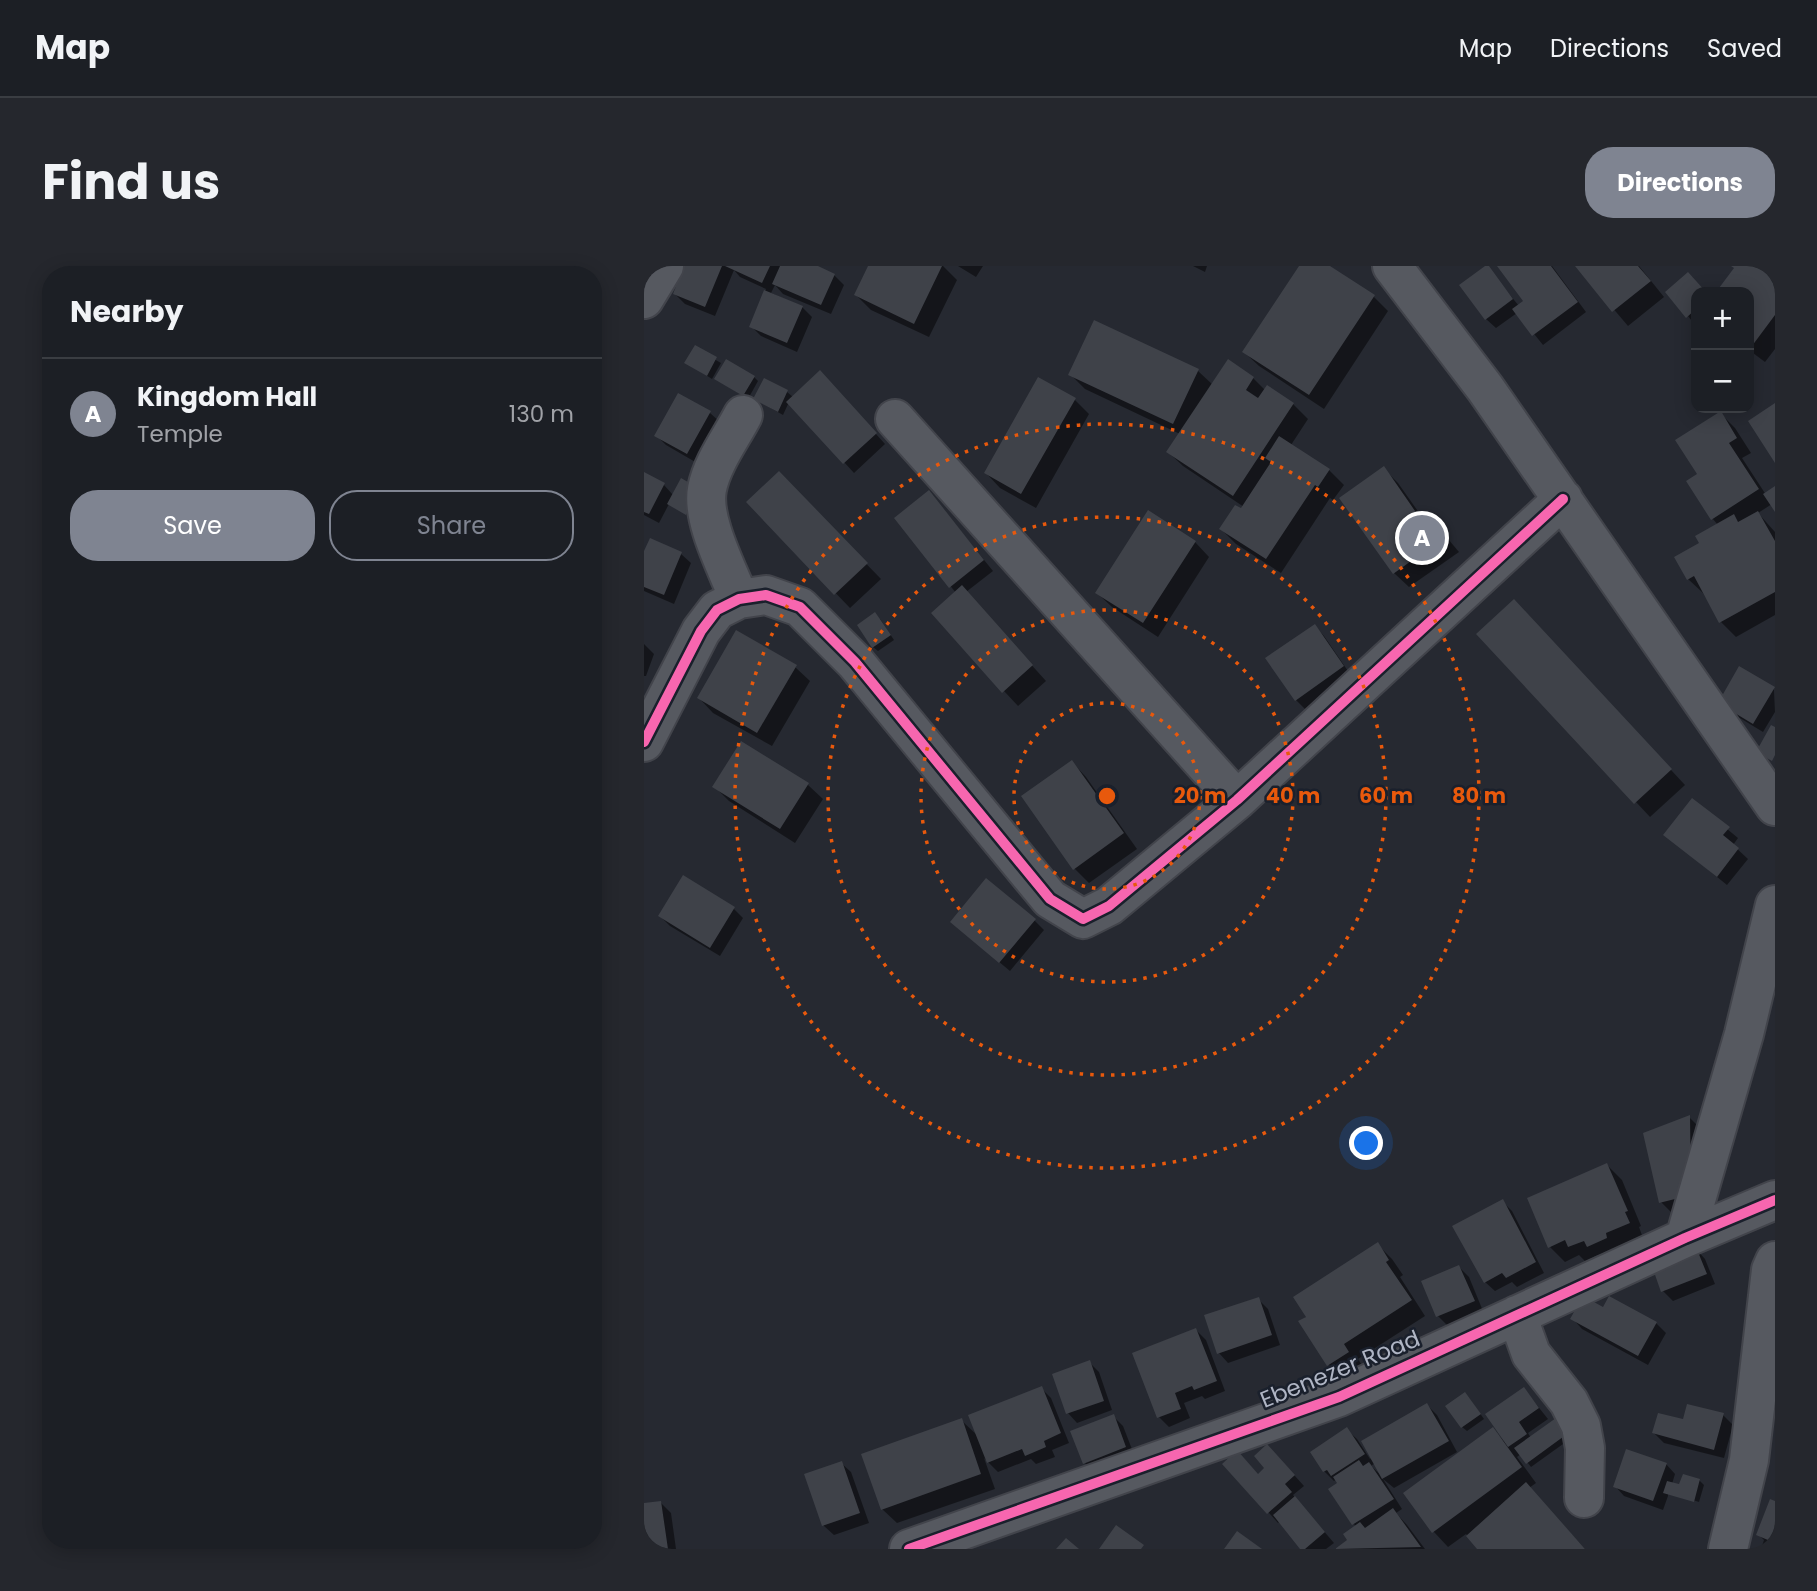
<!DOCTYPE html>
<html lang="en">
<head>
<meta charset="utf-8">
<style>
	:root { --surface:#1c1f25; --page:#25272d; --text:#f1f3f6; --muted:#a0a2a7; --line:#3a3d42; --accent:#7f8491 }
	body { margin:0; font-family:Poppins,sans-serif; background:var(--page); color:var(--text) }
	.controls { position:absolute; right:21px; top:21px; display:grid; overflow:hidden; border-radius:14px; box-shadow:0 4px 18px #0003 }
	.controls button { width:63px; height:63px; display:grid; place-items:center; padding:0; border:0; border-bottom:2px solid var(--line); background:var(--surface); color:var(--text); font:35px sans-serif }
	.you { position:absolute; left:723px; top:878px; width:24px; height:24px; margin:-18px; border:5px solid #fff; border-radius:50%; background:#1a73e8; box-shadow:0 0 0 10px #1a73e833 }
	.badge { display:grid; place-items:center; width:46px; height:46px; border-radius:50%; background:var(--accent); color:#fff; font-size:23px; font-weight:700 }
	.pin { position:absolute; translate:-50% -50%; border:4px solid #fff; box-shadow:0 2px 7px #0006 }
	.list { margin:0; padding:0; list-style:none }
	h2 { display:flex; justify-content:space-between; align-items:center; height:91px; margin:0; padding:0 28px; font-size:30px }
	h2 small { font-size:23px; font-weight:400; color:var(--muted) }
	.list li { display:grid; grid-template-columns:46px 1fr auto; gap:21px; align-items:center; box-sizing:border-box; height:112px; padding:0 28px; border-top:2px solid var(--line) }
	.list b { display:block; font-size:26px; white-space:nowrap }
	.list p { margin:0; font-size:23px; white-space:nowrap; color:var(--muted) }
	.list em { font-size:23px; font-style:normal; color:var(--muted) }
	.actions { display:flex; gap:14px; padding:21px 28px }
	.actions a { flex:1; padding:16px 0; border:2px solid var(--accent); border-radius:28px; text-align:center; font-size:24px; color:var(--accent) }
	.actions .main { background:var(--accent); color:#fff }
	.map { position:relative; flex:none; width:1131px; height:1283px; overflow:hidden; border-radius:28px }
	header { display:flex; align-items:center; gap:42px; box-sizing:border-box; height:98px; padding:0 35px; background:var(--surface); border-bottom:2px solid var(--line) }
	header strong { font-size:33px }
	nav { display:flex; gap:38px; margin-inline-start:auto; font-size:24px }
	.intro { display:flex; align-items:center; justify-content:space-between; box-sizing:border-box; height:168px; padding:0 42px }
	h1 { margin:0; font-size:49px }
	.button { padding:18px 32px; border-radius:28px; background:var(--accent); color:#fff; font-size:24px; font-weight:700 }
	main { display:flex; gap:42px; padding:0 42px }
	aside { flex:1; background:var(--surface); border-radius:28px; box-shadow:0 4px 18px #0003 }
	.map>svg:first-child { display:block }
</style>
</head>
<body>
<header>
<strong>Map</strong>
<nav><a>Map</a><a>Directions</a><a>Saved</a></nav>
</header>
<div class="intro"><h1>Find us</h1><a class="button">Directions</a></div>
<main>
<aside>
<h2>Nearby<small></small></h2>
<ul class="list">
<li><span class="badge">A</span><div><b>Kingdom Hall</b><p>Temple</p></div><em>130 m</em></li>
</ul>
<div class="actions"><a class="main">Save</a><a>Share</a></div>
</aside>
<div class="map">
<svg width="1131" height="1283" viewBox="0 0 1131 1283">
	<rect width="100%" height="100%" fill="#262931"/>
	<path fill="#0007" fill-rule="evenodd" d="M42 0H169L190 9 200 19 187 48 139 28 131 19 127 27 158 41 168 51 153 86 117 70 107 60 122 23 96 11 90 4 71 50 41 38 31 28Z
		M226 0H299L313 14 285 71 227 44 212 29Z
		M314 0H339L332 11Z
		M549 0H563L561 6Z
		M657 0H683L729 30 744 45 680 143 615 100 600 86Z
		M855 0H908L942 46 899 79 873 47 852 62 842 53 843 1 875 40 881 35Z
		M933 0H995L1020 31 984 60Z
		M1090 0H1131V83L1121 96 1105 84V26H1075L1092 3Z
		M1049 13 1060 26H1052V51L1048 55 1044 50Z
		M451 56 554 105 569 119 609 112 621 124 623 122 649 138 664 153 647 179 685 204 700 219 689 234 686 232 637 307 592 278 577 263 600 241 539 200 524 186 536 168 441 123 426 108Z
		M51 82 77 97 68 113 43 97Z
		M110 111 114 115 104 133 72 113Z
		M120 115 143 126 149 131 185 116 241 178 210 207 145 136 139 149 111 133Z
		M430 133 445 148 392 242 356 222 342 207Z
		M66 147 76 156 53 197 22 179 12 169Z
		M1076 147 1091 162 1107 187 1098 192 1128 238 1114 247 1131 266V349L1092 371 1077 356 1059 327 1044 313 1058 277 1074 259 1068 252 1055 208Z
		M740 203 754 217 783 258 788 254 815 286 765 321 750 307Z
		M134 207 237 313 206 342 104 236Z
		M0 208 20 219 48 250 25 238 15 257 0 249Z
		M285 226 349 305 322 326 402 415 374 440 360 425 312 327 252 252Z
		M6 275 37 288 47 297 30 338 0 325V290Z
		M551 276 565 291 514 371 468 341 453 327Z
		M884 350 1041 519 1006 551 835 368Z
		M236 353 250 374 234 385 229 381Z
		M671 360 680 370 708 411 662 444 652 434Z
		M0 378 10 388 2 410H0Z
		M151 401 166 415 128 480 69 447 55 432Z
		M1130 423 1131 446 1119 466 1086 446Z
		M97 477 164 519 179 533 151 577 85 535 70 520Z
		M428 496 442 511 493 583 445 617 430 602Z
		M1048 534 1094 572 1089 579 1104 593 1083 619 1021 569Z
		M89 642 99 652 76 690 26 660 16 650Z
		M390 654 400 664 366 705 318 665Z
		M1045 851 1055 861 1056 939 1027 946 1017 936Z
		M963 899 978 914 997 960 995 961 999 972 959 994 954 989 941 995 935 989 921 996 906 981Z
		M858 935 868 945 900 1007 873 1021 868 1016 851 1025 841 1016Z
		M734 979 748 993 759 1009 756 1011 781 1050 714 1093 719 1101 699 1114 685 1099 657 1056Z
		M1052 983 1061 993 1071 1018 1029 1035 1019 1025Z
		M815 1001 825 1011 839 1045 804 1060 794 1050Z
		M966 1032 1012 1057 1022 1067 1004 1099 938 1063 929 1053 960 1043Z
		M614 1033 624 1043 636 1079 584 1097 575 1087Z
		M552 1064 562 1074 581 1125 561 1133 558 1130 540 1137 546 1152 525 1161 515 1151Z
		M445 1096 455 1106 468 1144 433 1157 424 1147Z
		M397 1122 407 1132 425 1177 408 1184 411 1191 392 1198 387 1193 354 1206 340 1192 351 1223 253 1257 238 1243 317 1154 334 1170Z
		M880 1123 904 1153 884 1167 887 1172 911 1154 926 1173 887 1201 877 1188 873 1191 892 1217 885 1222 941 1283H835L822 1268 804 1281 790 1266 762 1228 848 1163 860 1175Z
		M825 1132 840 1153 823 1165 818 1161Z
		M783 1139 793 1149 813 1186 750 1222 739 1213 758 1243 752 1247 763 1259 781 1283H694L706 1275 712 1261 687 1223 696 1217 693 1213 690 1215 680 1205 703 1164 713 1173 726 1193ZM731 1197 738 1210 727 1200Z
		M1079 1149 1089 1159 1080 1192 1020 1177 1010 1167 1040 1155Z
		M469 1150 479 1160 491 1191 450 1207 441 1197Z
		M633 1190 660 1220 649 1229 690 1277 682 1283H659L636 1255 634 1257 625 1247 580 1198 615 1210Z
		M197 1197 207 1206 225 1257 190 1269 180 1260 162 1209Z
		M1022 1198 1031 1208 1028 1218 1036 1220 1055 1214 1060 1219 1055 1236 1024 1226V1230L1054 1239 1024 1230 1019 1244 980 1230 971 1220Z
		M17 1237 27 1247 32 1283H0V1239Z
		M1131 1237V1283H1117L1120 1274 1114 1268Z"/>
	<path fill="#3f4249" d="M40 0H78L61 41 29 28Z
		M81 0H126L118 17Z
		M136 0H174L191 8 177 39 128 18Z
		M224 0H298L270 58 210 29Z
		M655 0H686L731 29 665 129 598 86Z
		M841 0H845L869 33 841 54 815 19Z
		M853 0H907L934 36 888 70 868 43 879 35Z
		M931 0H994L1007 15 968 46Z
		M1087 0H1131V49L1105 84V26H1072L1090 2Z
		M1044 6 1062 26H1052V43L1042 52 1021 26Z
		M120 24 159 40 143 77 105 61Z
		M450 54 555 103 529 158 424 109Z
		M51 79 73 91 63 110 40 97Z
		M82 93 111 110 99 130 70 113Z
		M584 93 610 111 602 124 614 132 623 119 650 137 589 230 522 186Z
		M176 104 233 167 199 198 142 136Z
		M394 111 432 132 377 228 340 207Z
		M120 112 144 124 134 146 109 133Z
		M34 127 67 145 43 188 10 170Z
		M1131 137V197L1104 155Z
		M1077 145 1093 172 1085 177 1115 223 1067 254 1042 215 1053 208 1031 174Z
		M635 170 686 203 674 221 671 219 622 293 575 263 591 239 597 242 627 196 621 192Z
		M740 200 780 258 789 252 802 270 749 308 695 232Z
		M135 205 224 297 190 329 102 236Z
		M0 206 21 217 5 248 0 246Z
		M37 212 56 223 42 249 23 238Z
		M1131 220V246L1119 228Z
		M285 224 340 294 305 322 250 252Z
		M504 244 552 275 499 357 451 327Z
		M1114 245 1131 275V326L1075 357 1050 310 1043 314 1030 291 1055 277 1051 270 1090 248 1094 256Z
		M6 272 38 286 20 329 0 321V285Z
		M318 319 389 399 358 427 287 347Z
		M870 333 1028 503 990 538 832 368Z
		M231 346 247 369 228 382 213 359Z
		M671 358 700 400 651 435 621 392Z
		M92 364 153 399 113 467 53 432Z
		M1095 400 1131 421 1109 458 1074 437Z
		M1127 459 1131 461V489L1128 495 1112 486Z
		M97 475 165 517 136 563 68 521Z
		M428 494 480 567 429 604 377 530Z
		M1048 532 1086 561 1079 569 1095 582 1073 611 1019 569Z
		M39 609 91 641 66 682 14 650Z
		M342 612 392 653 355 697 306 656Z
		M1046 849 1047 929 1015 937 999 867Z
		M963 897 984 945 981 946 986 957 962 967 963 972 943 981 940 975 924 981 921 974 904 982 883 932Z
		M859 933 892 996 862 1012 858 1007 840 1017 808 960Z
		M734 976 745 994 742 996 768 1034 700 1078 705 1086 683 1100 654 1055 662 1051 649 1031Z
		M1052 981 1063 1008 1017 1026 1009 1003Z
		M815 999 831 1035 792 1051 777 1015Z
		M939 1030 959 1041 965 1030 1013 1056 994 1090 926 1053Z
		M615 1031 628 1069 573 1088 560 1049Z
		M552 1062 573 1115 550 1124 548 1120 531 1127 537 1143 513 1152 488 1087Z
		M446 1094 460 1135 422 1148 408 1108Z
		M398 1120 417 1167 400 1175 402 1181 381 1190 378 1183 343 1197 324 1149Z
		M880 1121 895 1142 875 1156 883 1168 864 1181 841 1148Z
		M821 1126 837 1148 817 1162 801 1140Z
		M783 1137 805 1175 738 1213 717 1175Z
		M1043 1138 1080 1147 1070 1184 1008 1167 1014 1147 1039 1153Z
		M470 1148 482 1181 439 1198 426 1165Z
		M318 1152 337 1208 237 1244 217 1188Z
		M912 1152 923 1168 882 1198 870 1182Z
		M703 1161 721 1188 687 1210 683 1204 679 1206 666 1186Z
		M849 1161 878 1201 788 1267 759 1227Z
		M623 1178 651 1209 641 1218 648 1226 623 1248 578 1198 593 1184 614 1208 620 1202 610 1190Z
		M982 1183 1023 1197 1009 1235 969 1221Z
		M715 1194 719 1200 725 1196 750 1233 708 1259 684 1223 693 1217 689 1211Z
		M198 1195 216 1247 178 1260 160 1208Z
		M1039 1208 1056 1213 1050 1236 1019 1227 1023 1215 1035 1218Z
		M882 1216 941 1283H833L822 1270Z
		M651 1230 681 1266 661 1283H656L629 1249Z
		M1126 1233 1131 1235V1277L1112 1269Z
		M17 1235 24 1283H0V1237Z
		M749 1242 777 1281 691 1283 703 1274 699 1268 716 1256 721 1262Z
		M472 1259 500 1279 497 1283H455Z
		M593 1265 618 1283H580Z
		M422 1272 435 1283H412Z"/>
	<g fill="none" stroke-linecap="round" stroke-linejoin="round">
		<defs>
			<path id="minor" d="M748 0 841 122 1131 540
				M0 33 20 0
				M251 153 593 534
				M95 333C84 304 57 254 63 223 68 197 87 172 99 149
				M0 476 57 365 73 344 95 333 122 329 156 341 211 396 406 633 439 653 465 640 593 534 919 233
				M1041 972 1100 768 1131 639
				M873 1049 887 1088 925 1136 937 1160 941 1182 940 1232
				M265 1283 695 1131 1041 972 1131 934
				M1084 1283 1105 1194 1127 1004 1131 995"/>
		</defs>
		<use href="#minor" stroke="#42444b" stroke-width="42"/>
		<use href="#minor" stroke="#565960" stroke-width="38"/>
		<defs>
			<path id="cycleway" d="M0 476 57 365 73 344 95 333 122 329 156 341 211 396 406 633 439 653 465 640 593 534 919 233
				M265 1283 695 1131 1041 972 1131 934"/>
		</defs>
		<use href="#cycleway" stroke="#1a202c" stroke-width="15"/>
		<use href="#cycleway" stroke="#f766af" stroke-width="10"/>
	</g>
	<g fill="none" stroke="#e8590c" stroke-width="3.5" stroke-dasharray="3.5 7">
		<circle cx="463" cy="530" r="93"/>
		<circle cx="463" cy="530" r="186"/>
		<circle cx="463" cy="530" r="279"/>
		<circle cx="463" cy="530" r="372"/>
	</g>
	<g text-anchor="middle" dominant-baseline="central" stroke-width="5" stroke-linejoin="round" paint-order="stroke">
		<g font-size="23" fill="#afb5c4" stroke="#1a202c">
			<text transform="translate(696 1103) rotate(-22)">Ebenezer Road</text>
		</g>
	</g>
	<circle cx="463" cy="530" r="10" fill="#e8590c" stroke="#1a202c" stroke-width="3.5"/>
	<g font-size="21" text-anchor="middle" font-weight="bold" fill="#e8590c" stroke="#1a202c" stroke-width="5" stroke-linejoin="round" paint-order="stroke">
		<text x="556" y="537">20 m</text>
		<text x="649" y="537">40 m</text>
		<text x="742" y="537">60 m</text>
		<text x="835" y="537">80 m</text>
	</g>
</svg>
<div class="controls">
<button>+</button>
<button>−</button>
</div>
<div class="you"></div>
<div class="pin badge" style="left:778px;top:272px">A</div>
</div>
</main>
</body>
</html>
